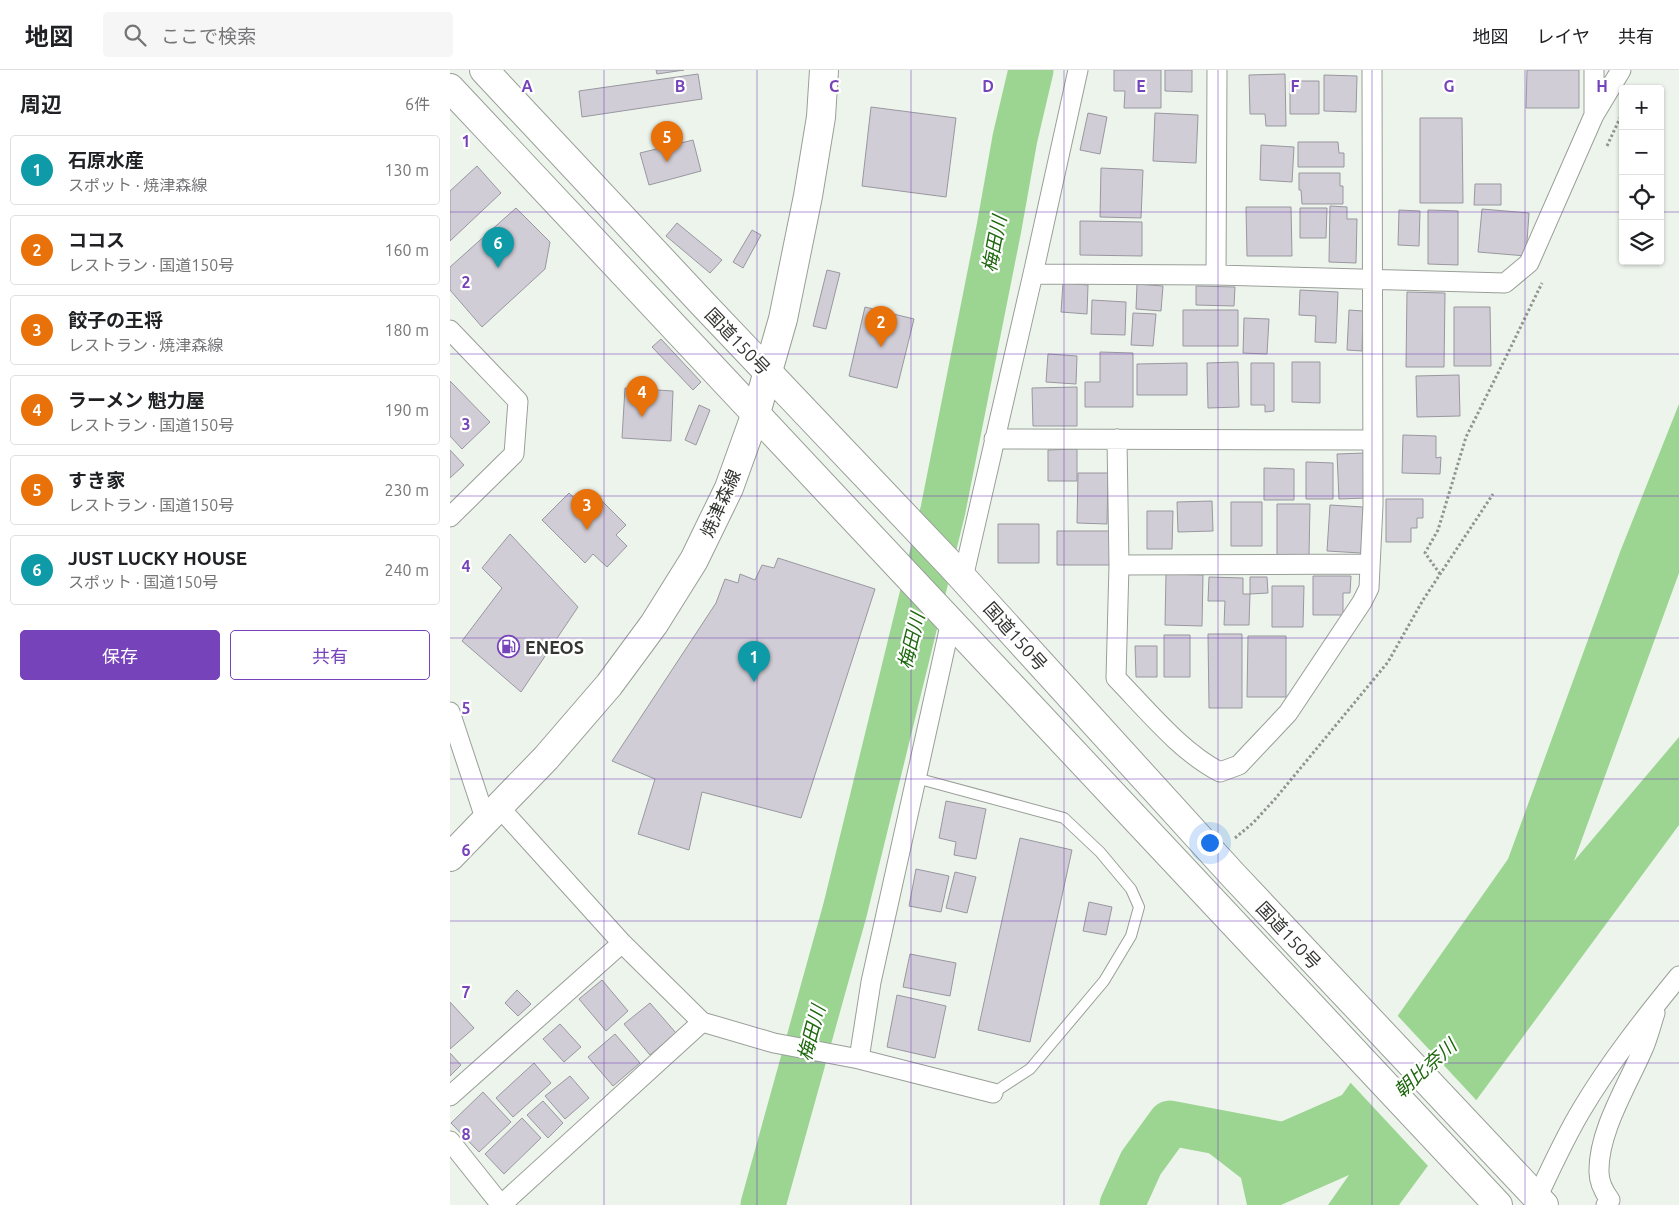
<!DOCTYPE html>
<html lang="ja">
<head>
<meta charset="utf-8">
<style>
	:root { --surface:#fff; --page:#f6f6f6; --text:#202124; --muted:#757577; --line:#e0e0e0; --accent:#7743ba }
	body { margin:0; font-family:Ubuntu,"Noto Sans JP",sans-serif; background:var(--page); color:var(--text) }
	.controls { position:absolute; right:15px; top:15px; display:grid; overflow:hidden; border-radius:5px; box-shadow:0 1px 4px #0004 }
	.controls button { width:45px; height:45px; display:grid; place-items:center; padding:0; border:0; border-bottom:1px solid var(--line); background:var(--surface); color:var(--text); font:25px sans-serif }
	.you { position:absolute; left:759px; top:772px; width:18px; height:18px; margin:-12px; border:4px solid #fff; border-radius:50%; background:#1a73e8; box-shadow:0 0 0 8px #1a73e833 }
	.badge { display:grid; place-items:center; width:32px; height:32px; border-radius:50%; background:var(--accent); color:#fff; font-size:16px; font-weight:700 }
	.pin { position:absolute; translate:-50% -41px; filter:drop-shadow(0 1px 2px #0008) }
	.pin::after { content:''; position:absolute; top:26px; width:18px; height:15px; background:inherit; clip-path:polygon(0 0,100% 0,50% 100%) }
	.list { margin:0; padding:0; list-style:none }
	h2 { display:flex; justify-content:space-between; align-items:center; height:65px; margin:0; padding:0 20px; font-size:21px }
	h2 small { font-size:16px; font-weight:400; color:var(--muted) }
	.list li { display:grid; grid-template-columns:32px 1fr auto; gap:15px; align-items:center; box-sizing:border-box; height:70px; margin:0 10px 10px; padding:0 10px; border:1px solid var(--line); border-radius:5px }
	.list b { display:block; font-size:19px; white-space:nowrap }
	.list p { margin:0; font-size:16px; white-space:nowrap; color:var(--muted) }
	.list em { font-size:16px; font-style:normal; color:var(--muted) }
	.actions { display:flex; gap:10px; padding:15px 20px }
	.actions a { flex:1; padding:11px 0; border:1px solid var(--accent); border-radius:5px; text-align:center; font-size:18px; color:var(--accent) }
	.actions .main { background:var(--accent); color:#fff }
	.icon { flex:none; width:28px; height:28px; fill:none; stroke:currentColor; stroke-width:2; stroke-linecap:round; stroke-linejoin:round }
	.map { position:relative; flex:none; width:1229px; height:1135px; overflow:hidden }
	header { display:flex; align-items:center; gap:30px; box-sizing:border-box; height:70px; padding:0 25px; background:var(--surface); border-bottom:1px solid var(--line) }
	header strong { font-size:24px }
	nav { display:flex; gap:28px; margin-inline-start:auto; font-size:18px }
	.search { width:350px; height:45px; background:var(--page); display:flex; align-items:center; gap:12px; box-sizing:border-box; padding:0 18px; border-radius:5px; color:var(--muted); font-size:19px }
	main { display:flex }
	aside { flex:1; background:var(--surface) }
	.map>svg:first-child { display:block }
</style>
</head>
<body>
<header>
<strong>地図</strong>
<div class="search"><svg class="icon" aria-label="search" viewBox="0 0 24 24"><circle cx="10" cy="10" r="6"/><path d="M15 15l6 6"/></svg>ここで検索</div>
<nav><a>地図</a><a>レイヤ</a><a>共有</a></nav>
</header>
<main>
<aside>
<h2>周辺<small>6件</small></h2>
<ul class="list">
<li><span class="badge" style="background:#0f9aa8">1</span><div><b>石原水産</b><p>スポット · 焼津森線</p></div><em>130 m</em></li>
<li><span class="badge" style="background:#e8710a">2</span><div><b>ココス</b><p>レストラン · 国道150号</p></div><em>160 m</em></li>
<li><span class="badge" style="background:#e8710a">3</span><div><b>餃子の王将</b><p>レストラン · 焼津森線</p></div><em>180 m</em></li>
<li><span class="badge" style="background:#e8710a">4</span><div><b>ラーメン 魁力屋</b><p>レストラン · 国道150号</p></div><em>190 m</em></li>
<li><span class="badge" style="background:#e8710a">5</span><div><b>すき家</b><p>レストラン · 国道150号</p></div><em>230 m</em></li>
<li><span class="badge" style="background:#0f9aa8">6</span><div><b>JUST LUCKY HOUSE</b><p>スポット · 国道150号</p></div><em>240 m</em></li>
</ul>
<div class="actions"><a class="main">保存</a><a>共有</a></div>
</aside>
<div class="map">
<svg width="1229" height="1135" viewBox="0 0 1229 1135">
	<rect width="100%" height="100%" fill="#edf4ec"/>
	<path fill="#9cd592" d="M1229 334V503L1124 791 1229 667V755L949 1135H878L899 1105 831 1135H797L791 1108 720 1053 796 1067 892 1025 1058 789 1170 482Z"/>
	<path fill="#edf4ec" d="M946 944 1028 1032 980 1098 899 1011Z"/>
	<g fill="none" stroke-linecap="round" stroke-linejoin="round">
		<path stroke="#9cd592" stroke-width="45" d="M313 1135 395 840 493 440 549 158 565 68 581 0
			M672 1135 691 1093 720 1053 851 1078"/>
	</g>
	<path fill="#d0cdd6" stroke="#99979f" d="M206 0H234L207 4Z
		M664 0H711V38H674L675 21H664Z
		M715 0H742V22L715 21Z
		M1077 0H1129V38H1076Z
		M248 4 252 29 132 47 129 21Z
		M835 4 836 56H816L815 44H800L799 5Z
		M874 5 907 6 906 42 874 41Z
		M840 11H869V44H840Z
		M421 37 506 48 496 127 412 116Z
		M638 43 657 47 650 84 630 80Z
		M705 43 748 45 746 93 703 91Z
		M970 48H1012L1013 133H970Z
		M243 70 251 101 199 115 190 83Z
		M848 72H888L889 83H894V97H848Z
		M811 75 844 77 842 112 810 110Z
		M27 96 51 123 0 171V121Z
		M651 98 693 100 691 148 650 147Z
		M849 103H890V116H893V134H852L851 120H849Z
		M1025 114H1051V135H1024Z
		M880 136 897 137V149H907L906 193 879 192Z
		M796 137H841L842 186H797Z
		M66 138 100 172 95 199 32 257 0 220V197Z
		M850 138H877L876 168H850Z
		M1032 139 1079 143 1076 186 1028 182Z
		M949 140 970 141 969 176 948 175Z
		M978 140 1008 141V195L978 194Z
		M630 151 692 152V186L630 185Z
		M227 153 272 190 260 203 216 166Z
		M302 160 311 165 293 198 283 192Z
		M377 200 390 203 376 259 363 256Z
		M613 213 638 215 637 244 611 242Z
		M687 214 713 216 711 241 686 239Z
		M746 216 785 217 784 236 746 235Z
		M850 220 888 222 886 273 865 272 866 246 849 245Z
		M957 222 995 223 994 297H956Z
		M642 230 676 232 675 265 641 264Z
		M415 237 464 249 447 318 399 306Z
		M1004 237H1040L1041 296H1004Z
		M733 240H788V276H733Z
		M899 240 913 241 912 281 897 280Z
		M683 243 706 244 703 276 681 275Z
		M794 248 819 249 817 284 793 283Z
		M211 269 251 312 243 320 202 277Z
		M650 282 683 283V337H635V312H650Z
		M598 284 627 286 626 314 596 312Z
		M788 292 789 337 758 338 757 293Z
		M842 292H870V333L842 332Z
		M737 293V325H687V294Z
		M801 293H824V341L815 342V335H801Z
		M1009 305 1010 346 967 347 966 306Z
		M0 311 40 352 12 379 0 366Z
		M627 317V356H583L582 318Z
		M175 318 223 321 221 371 172 368Z
		M249 335 260 340 246 375 235 370Z
		M953 365 986 366V388L991 387 990 404 952 403Z
		M627 379V411H598V380Z
		M0 380 14 395 0 408Z
		M915 383 917 428 889 429 887 384Z
		M856 392 883 393V429H856Z
		M814 398 844 399V430H814Z
		M628 403H658L657 454 627 453Z
		M119 423 134 437 146 425 176 455 166 465 177 476 157 497 143 484 135 493 92 450Z
		M936 429H973V448H967V458H961V472H936Z
		M762 431 763 461 728 462 727 432Z
		M781 432H812V476H781Z
		M827 434H860L859 487 827 486Z
		M880 435 913 437 911 483 877 481Z
		M697 441H723L722 479H697Z
		M548 454H589V493H548Z
		M607 461H660L661 495H607Z
		M60 464 128 537 71 622 12 571 52 518 32 498Z
		M328 488 425 519 351 748 252 722 239 780 188 764 205 709 162 691 266 533 275 509 288 513 290 504 305 510 312 495 324 498Z
		M716 504 753 505 752 556 715 555Z
		M863 506H901L900 523H893V545H863Z
		M759 507 793 508V524H800L799 555H774L775 531H758Z
		M800 507H817L818 523 800 524Z
		M822 516H854L853 557H822Z
		M758 564H792V638H759Z
		M714 565H740V607H714Z
		M798 566H836V627H797Z
		M685 576H707V607H686Z
		M496 731 536 739 526 789 504 785 506 772 489 768Z
		M570 768 622 780 580 972 528 960Z
		M466 799 499 806 491 842 459 836Z
		M505 802 526 807 517 843 496 838Z
		M639 832 662 837 656 865 633 861Z
		M460 884 506 893 500 926 453 917Z
		M152 910 178 941 156 961 129 929Z
		M67 920 81 934 68 946 55 933Z
		M447 925 496 936 485 988 437 977Z
		M0 932 24 958 0 979Z
		M200 933 226 963 200 985 174 954Z
		M110 954 131 977 114 992 93 969Z
		M165 964 190 993 163 1016 138 987Z
		M0 983 11 995 0 1006Z
		M84 993 101 1013 63 1047 46 1028Z
		M120 1006 139 1028 115 1049 95 1026Z
		M33 1022 61 1052 29 1082 1 1053Z
		M93 1031 113 1053 98 1068 77 1045Z
		M72 1048 91 1068 54 1104 35 1084Z"/>
	<g fill="none" stroke-linecap="round" stroke-linejoin="round">
		<defs>
			<path id="lane" d="M466 708 614 748 650 782 681 819 689 837 681 866 654 911 580 999 543 1023"/>
			<path id="street" d="M1144 43V0
				M583 204 766 205 1055 213 1079 193 1144 45 1171 0
				M766 205 767 0
				M0 260 68 331 64 384 0 447
				M544 369 923 370
				M667 369 669 495 666 608C697 640 731 682 770 702L789 695 838 643 912 532 919 518 923 435 922 0
				M669 495 919 494
				M513 508 583 204 628 0
				M0 642 36 751
				M49 737 172 873 252 952 324 973 409 989 543 1023
				M409 989 421 912 501 551
				M0 1026 172 873
				M0 1071 51 1135 252 952
				M1087 1128C1101 1098 1115 1067 1132 1039 1160 992 1194 949 1229 906
				M1156 1135 1160 1130C1154 1122 1149 1112 1149 1102 1148 1062 1177 1016 1193 979 1198 968 1201 955 1205 943"/>
			<path id="primary" d="M0 787 96 688 159 615 204 554 244 490 279 418 306 343 333 249 358 126 371 47 374 0"/>
			<path id="highway" d="M34 0 254 235 501 495 782 804 1094 1135
				M0 18 1048 1135"/>
		</defs>
		<use href="#lane" stroke="#999f98" stroke-width="12"/>
		<use href="#street" stroke="#999f98" stroke-width="21"/>
		<use href="#primary" stroke="#999f98" stroke-width="30"/>
		<use href="#highway" stroke="#999f98" stroke-width="30"/>
		<path stroke="#919590" stroke-width="3" stroke-dasharray="2.5 2.5" stroke-linecap="butt" d="M1157 76 1170 48
			M990 504 975 483 988 460 1016 367 1055 289 1092 213
			M785 768 803 753 825 729 938 592 973 530 1043 424"/>
		<use href="#lane" stroke="#fff" stroke-width="10"/>
		<use href="#street" stroke="#fff" stroke-width="19"/>
		<use href="#primary" stroke="#fff" stroke-width="28"/>
		<use href="#highway" stroke="#fff" stroke-width="28"/>
	</g>
	<path fill="none" stroke="#7743ba" stroke-width="1" stroke-opacity="0.55" d="M154 0V1135M307 0V1135M461 0V1135M614 0V1135M768 0V1135M922 0V1135M1075 0V1135M0 142H1173M1210 142H1229M0 284H1229M0 426H1229M0 568H1229M0 709H1229M0 851H1229M0 993H1229"/>
	<defs>
		<symbol id="fuel-ring" viewBox="-11 -11 22 22"><circle r="9.5" fill="#fff" stroke="#7743ba" stroke-width="1.5"/><path d="M-5.5-6h7V0h2V4h1.3V-2.5L3-4.5l.8-.8L6-3V5H2.5V1h-1V6h-7ZM-4.2-4.7v3.2H.2V-4.7Z" fill="#7743ba"/></symbol>
	</defs>
	<g fill-rule="evenodd">
		<use href="#fuel-ring" x="46" y="564" width="25" height="25"/>
	</g>
	<g text-anchor="middle" dominant-baseline="central" stroke-width="4.5" stroke-linejoin="round" paint-order="stroke">
		<g font-size="18" fill="#343633" stroke="#fff">
			<text transform="translate(288 271) rotate(46)">国道150号</text>
			<text transform="translate(270 433) rotate(-66)">焼津森線</text>
			<text transform="translate(566 566) rotate(48)">国道150号</text>
			<text transform="translate(839 865) rotate(47)">国道150号</text>
		</g>
		<g font-size="18" font-weight="bold" fill="#343633" stroke="#fff" text-anchor="start">
			<text x="75" y="577">ENEOS</text>
		</g>
		<g font-size="19" font-style="italic" fill="#1d670d" stroke="#fff">
			<text transform="translate(544 174) rotate(-79)">梅田川</text>
			<text transform="translate(461 571) rotate(-76)">梅田川</text>
			<text transform="translate(361 963) rotate(-75)">梅田川</text>
			<text transform="translate(975 998) rotate(-42)">朝比奈川</text>
		</g>
	</g>
	<g font-size="16" text-anchor="middle" font-weight="bold" fill="#7743ba" stroke="#fff" stroke-width="4.5" stroke-linejoin="round" paint-order="stroke">
		<text x="77" y="22">A</text>
		<text x="230" y="22">B</text>
		<text x="384" y="22">C</text>
		<text x="538" y="22">D</text>
		<text x="691" y="22">E</text>
		<text x="845" y="22">F</text>
		<text x="999" y="22">G</text>
		<text x="1152" y="22">H</text>
		<text x="16" y="77">1</text>
		<text x="16" y="218">2</text>
		<text x="16" y="360">3</text>
		<text x="16" y="502">4</text>
		<text x="16" y="644">5</text>
		<text x="16" y="786">6</text>
		<text x="16" y="928">7</text>
		<text x="16" y="1070">8</text>
	</g>
</svg>
<div class="controls">
<button>+</button>
<button>−</button>
<button><svg class="icon" aria-label="locate" viewBox="0 0 24 24"><circle cx="12" cy="12" r="6"/><path d="M12 2v4M12 18v4M2 12h4M18 12h4"/></svg></button>
<button><svg class="icon" aria-label="layers" viewBox="0 0 24 24"><path d="M12 4l9 5-9 5-9-5zM3 14l9 5 9-5"/></svg></button>
</div>
<div class="you"></div>
<div class="pin badge" style="left:304px;top:612px;background:#0f9aa8">1</div>
<div class="pin badge" style="left:431px;top:277px;background:#e8710a">2</div>
<div class="pin badge" style="left:137px;top:460px;background:#e8710a">3</div>
<div class="pin badge" style="left:192px;top:347px;background:#e8710a">4</div>
<div class="pin badge" style="left:217px;top:92px;background:#e8710a">5</div>
<div class="pin badge" style="left:48px;top:198px;background:#0f9aa8">6</div>
</div>
</main>
</body>
</html>
